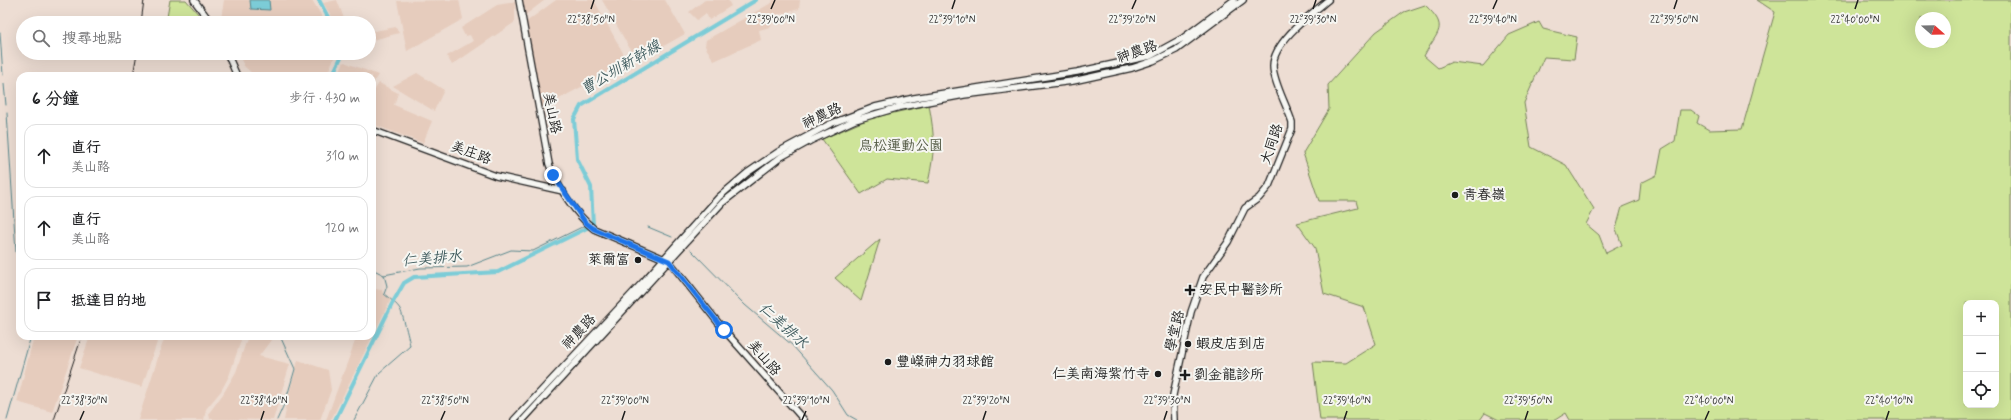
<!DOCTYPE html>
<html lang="zh-TW">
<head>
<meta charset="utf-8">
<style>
	:root { --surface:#fff; --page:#f6f6f6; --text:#202124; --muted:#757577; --line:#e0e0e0 }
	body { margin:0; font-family:Mynerve,"LXGW WenKai TC",sans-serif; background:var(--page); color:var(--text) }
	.controls { position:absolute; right:12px; bottom:12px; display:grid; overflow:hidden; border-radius:8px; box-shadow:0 4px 16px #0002 }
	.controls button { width:36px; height:36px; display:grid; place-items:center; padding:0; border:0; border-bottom:1px solid var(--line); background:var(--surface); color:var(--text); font:20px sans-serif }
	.compass { position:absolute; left:1915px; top:12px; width:36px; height:36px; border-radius:50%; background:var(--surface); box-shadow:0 4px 16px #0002; rotate:110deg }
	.stop { position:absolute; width:12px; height:12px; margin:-9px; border:3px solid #1a73e8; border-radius:50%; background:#fff }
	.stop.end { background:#1a73e8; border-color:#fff; box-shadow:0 1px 4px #0008 }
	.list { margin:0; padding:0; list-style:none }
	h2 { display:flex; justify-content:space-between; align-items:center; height:52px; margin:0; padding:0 16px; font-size:17px }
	h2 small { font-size:13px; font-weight:400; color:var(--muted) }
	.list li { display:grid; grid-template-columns:26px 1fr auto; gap:12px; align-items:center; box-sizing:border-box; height:64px; margin:0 8px 8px; padding:0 8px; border:1px solid var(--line); border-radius:12px }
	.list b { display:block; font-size:15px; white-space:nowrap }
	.list p { margin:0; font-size:13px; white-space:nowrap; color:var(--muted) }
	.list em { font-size:13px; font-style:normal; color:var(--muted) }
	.icon { flex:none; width:22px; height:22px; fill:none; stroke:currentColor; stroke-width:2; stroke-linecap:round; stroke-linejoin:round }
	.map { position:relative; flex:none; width:2011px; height:420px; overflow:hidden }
	.search { position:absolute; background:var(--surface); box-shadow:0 4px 16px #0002; left:16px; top:16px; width:360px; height:44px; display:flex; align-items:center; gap:10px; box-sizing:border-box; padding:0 14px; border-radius:22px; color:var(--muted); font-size:15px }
	.panel { position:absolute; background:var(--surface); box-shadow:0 4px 16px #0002; left:16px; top:72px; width:360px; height:268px; border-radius:12px }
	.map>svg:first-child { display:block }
</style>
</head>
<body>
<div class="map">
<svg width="2011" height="420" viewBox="0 0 2011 420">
	<rect width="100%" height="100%" fill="#edddd3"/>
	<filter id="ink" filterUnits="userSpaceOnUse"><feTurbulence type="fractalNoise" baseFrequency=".025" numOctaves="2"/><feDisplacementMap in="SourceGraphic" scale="8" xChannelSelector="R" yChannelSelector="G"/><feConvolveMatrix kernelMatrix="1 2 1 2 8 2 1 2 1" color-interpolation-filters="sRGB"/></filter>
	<g filter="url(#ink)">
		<path fill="#e6ccbd" d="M224 0H312L326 23H223L221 19Z
			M337 0 345 21 347 23H336L323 3Z
			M459 0 463 19 407 51 397 1Z
			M522 0H545L524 16Z
			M556 0H594L628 62 542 108 526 22Z
			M602 0H665L685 34 637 61Z
			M705 0H728L731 6 709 20 706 13 697 20 689 12Z
			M772 0H800L799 9 777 15 770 27 759 30 761 40 714 61 705 46 706 40 773 2Z
			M515 2V22L452 65 447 56 473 41 470 35 465 36 461 28 497 5Z
			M396 27 399 33 369 41V32Z
			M238 53H335L336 54 326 76H255L244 66Z
			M344 62 378 75 372 84V76H337Z
			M417 73 444 90 434 111 393 86Z
			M379 83 398 93 394 105 432 121 423 143 372 124V94Z
			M374 289 382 290 383 293 391 299 331 420H326L357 336H372V294Z
			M34 336H78L52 412 17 402Z
			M90 336H159L142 387 79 368Z
			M165 336H229L241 340 229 376 221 391 206 409 204 420H138Z
			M248 336H274L259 356 290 364 273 420 210 419 209 413 223 394 236 372Z
			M298 360 328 370 331 390 320 420H284L286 410 285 409Z"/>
		<path fill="#cee499" stroke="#75805a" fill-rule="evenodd" d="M170 0H186L206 23H166Z
			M1757 0H2011V420H1570L1566 413 1555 420H1499L1485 413 1480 420H1320L1313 362 1346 363 1376 344 1364 307 1324 294 1315 248 1297 223 1358 208 1356 201H1319L1303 153 1329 109 1328 85 1376 32 1404 12 1425 5C1450 28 1437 31 1424 56L1438 68 1452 62 1483 66 1509 35 1539 22 1543 29 1577 37 1574 59 1544 57 1524 103 1531 147 1566 165 1594 209 1586 224 1599 235 1606 253 1622 245 1616 229 1622 207 1639 200 1641 183 1657 175 1662 149 1675 141 1680 110H1691L1699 116 1697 123 1709 130 1742 129 1775 12ZM1921 18H1945V42H1921ZM1966 303H1996V405H1966Z
			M929 105C935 138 935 150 928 183L887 179 861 194 822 139 871 118Z
			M880 239 861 301 835 278Z"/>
		<path fill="#7cccd7" stroke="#56868c" d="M250 0H269L270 10 251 9Z"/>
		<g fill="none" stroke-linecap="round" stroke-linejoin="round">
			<path stroke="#56868c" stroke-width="1" d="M0 33 3 75
				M4 84 6 105
				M7 113 16 252 20 268
				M648 227 672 237
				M691 250 745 305 792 345 832 390 848 415 857 420
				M372 269 384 275 420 268 467 267 511 250 533 251 584 226
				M7 420 31 336
				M277 420 286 400 295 369 280 336
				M354 420 379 373 410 346C410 343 402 312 400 309 397 304 389 298 384 294L387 286 384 275"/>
			<path stroke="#7cccd7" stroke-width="4" d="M319 0 331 23
				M332 76 343 53
				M335 420 393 302 404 283 414 277 498 272 593 225 591 187 577 159 574 119 581 106 756 0"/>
			<defs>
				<path id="secondary" d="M194 0 211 23
					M519 0 549 164C556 185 576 215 594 229L669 261 724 330 804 420
					M227 53 237 76
					M372 130 496 176 563 191
					M514 420 644 281 719 197 747 173 778 152 830 124 875 107 914 98 1077 72 1150 56 1183 38 1234 0
					M523 420 722 203 781 157 810 141 855 120 900 107 964 95 1073 81 1132 68 1153 61 1176 50 1243 0
					M1174 420 1173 395 1175 386 1191 312 1203 277 1228 242 1245 208 1259 198 1269 186 1292 129V122C1287 106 1273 81 1273 66 1273 42 1311 14 1328 0"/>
			</defs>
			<use href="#secondary" stroke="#1c1c1c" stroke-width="8"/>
			<use href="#secondary" stroke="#f6f6f2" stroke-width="5.5"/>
			<path stroke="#1c1c1c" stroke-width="1" d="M141 23 144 0
				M133 76 137 53
				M54 420 82 336"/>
		</g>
	</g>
	<g fill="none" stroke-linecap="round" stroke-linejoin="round" filter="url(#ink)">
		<path stroke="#1a73e8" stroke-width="5" d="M553 175 585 222 594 229 669 261 724 330"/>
	</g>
	<path fill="none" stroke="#1c1c1c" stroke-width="1.5" d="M591 9 594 0M771 9 775 0M952 9 955 0M1132 9 1136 0M1313 9 1316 0M1493 9 1497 0M1674 9 1677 0M1855 9 1858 0M80 420 84 411M261 420 264 411M441 420 445 411M622 420 625 411M802 420 806 411M983 420 986 411M1164 420 1167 411M1344 420 1347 411M1525 420 1528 411M1705 420 1709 411M1886 420 1889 411"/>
	<g fill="#1c1c1c" stroke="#f6f6f2" stroke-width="1.5">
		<circle cx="1455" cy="195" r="4"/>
		<circle cx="638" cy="260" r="4"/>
		<path d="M1188 284h4v4h4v4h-4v4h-4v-4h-4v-4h4z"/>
		<circle cx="1188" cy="344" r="4"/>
		<circle cx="888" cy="362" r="4"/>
		<circle cx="1158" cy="374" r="4"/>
		<path d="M1183 369h4v4h4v4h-4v4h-4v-4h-4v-4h4z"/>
	</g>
	<g text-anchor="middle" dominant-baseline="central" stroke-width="4" stroke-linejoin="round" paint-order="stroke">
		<g font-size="14" fill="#1c1c1c" stroke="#f6f6f2">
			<text transform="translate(1137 52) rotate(-19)">神農路</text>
			<text transform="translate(552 113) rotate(79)">美山路</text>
			<text transform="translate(822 116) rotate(-25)">神農路</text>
			<text transform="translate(1272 144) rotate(-71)">大同路</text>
			<text transform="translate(471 153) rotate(20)">美庄路</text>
			<text transform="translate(1175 331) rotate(-77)">學堂路</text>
			<text transform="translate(579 332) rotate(-47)">神農路</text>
			<text transform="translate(764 358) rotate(49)">美山路</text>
		</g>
		<g font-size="14" fill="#515842" stroke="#f6f6f2">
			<text x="901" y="146">鳥松運動公園</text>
		</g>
		<g font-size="14" fill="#1c1c1c" stroke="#f6f6f2" text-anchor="start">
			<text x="1463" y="195">青春嶺</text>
			<text x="630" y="260" text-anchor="end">萊爾富</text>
			<text x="1199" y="290">安民中醫診所</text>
			<text x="1196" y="344">蝦皮店到店</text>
			<text x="896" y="362">豐嶸神力羽球館</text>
			<text x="1150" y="374" text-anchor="end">仁美南海紫竹寺</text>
			<text x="1194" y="375">劉金龍診所</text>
		</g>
		<g font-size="15" font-style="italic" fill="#3e5a5d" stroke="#f6f6f2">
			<text transform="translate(621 68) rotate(-31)">曹公圳新幹線</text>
			<text transform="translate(432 259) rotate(-5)">仁美排水</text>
			<text transform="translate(783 326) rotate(42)">仁美排水</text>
		</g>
	</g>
	<g font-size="10" text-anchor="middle" fill="#1c1c1c" stroke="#f6f6f2" stroke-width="4" stroke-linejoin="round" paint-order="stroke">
		<text x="1132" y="23">22°39'20"N</text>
		<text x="591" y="23">22°38'50"N</text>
		<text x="771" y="23">22°39'00"N</text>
		<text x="952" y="23">22°39'10"N</text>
		<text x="1313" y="23">22°39'30"N</text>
		<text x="1493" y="23">22°39'40"N</text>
		<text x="1674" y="23">22°39'50"N</text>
		<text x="1855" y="23">22°40'00"N</text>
		<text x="84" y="404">22°38'30"N</text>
		<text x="264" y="404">22°38'40"N</text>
		<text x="445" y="404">22°38'50"N</text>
		<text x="625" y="404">22°39'00"N</text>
		<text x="806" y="404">22°39'10"N</text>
		<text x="986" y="404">22°39'20"N</text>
		<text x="1167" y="404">22°39'30"N</text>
		<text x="1347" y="404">22°39'40"N</text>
		<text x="1528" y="404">22°39'50"N</text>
		<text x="1709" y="404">22°40'00"N</text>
		<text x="1889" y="404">22°40'10"N</text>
	</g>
</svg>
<div class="controls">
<button>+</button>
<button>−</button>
<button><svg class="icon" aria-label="locate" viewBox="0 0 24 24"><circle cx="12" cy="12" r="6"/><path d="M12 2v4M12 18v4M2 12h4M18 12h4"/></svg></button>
</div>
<svg class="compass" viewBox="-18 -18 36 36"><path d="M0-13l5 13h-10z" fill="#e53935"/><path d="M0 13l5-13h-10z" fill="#757577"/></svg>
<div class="stop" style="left:724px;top:330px"></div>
<div class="stop end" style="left:553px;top:175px"></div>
<div class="search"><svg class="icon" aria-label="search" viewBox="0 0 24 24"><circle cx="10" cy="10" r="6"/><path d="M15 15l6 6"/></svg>搜尋地點</div>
<section class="panel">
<h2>6 分鐘<small>步行 · 430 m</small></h2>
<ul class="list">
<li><svg class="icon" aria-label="ahead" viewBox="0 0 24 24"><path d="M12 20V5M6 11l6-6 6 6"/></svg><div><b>直行</b><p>美山路</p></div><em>310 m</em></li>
<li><svg class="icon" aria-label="ahead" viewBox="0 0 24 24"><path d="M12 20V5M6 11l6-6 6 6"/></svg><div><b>直行</b><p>美山路</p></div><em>120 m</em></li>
<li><svg class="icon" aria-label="arrive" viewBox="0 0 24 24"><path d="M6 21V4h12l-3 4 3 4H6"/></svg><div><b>抵達目的地</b></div></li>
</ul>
</section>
</div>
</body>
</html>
